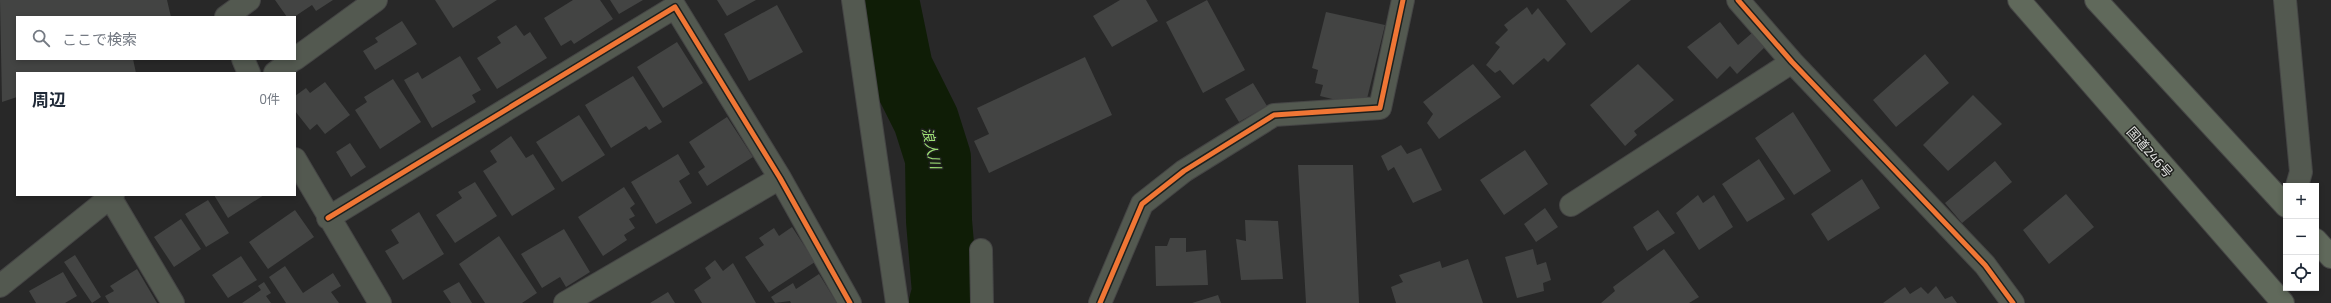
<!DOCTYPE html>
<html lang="ja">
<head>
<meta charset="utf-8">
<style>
	:root { --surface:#fff; --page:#f6f6f7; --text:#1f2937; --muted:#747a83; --line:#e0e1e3 }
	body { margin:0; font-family:"Exo 2","Noto Sans JP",sans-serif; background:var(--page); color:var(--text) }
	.controls { position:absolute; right:12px; bottom:12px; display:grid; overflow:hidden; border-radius:0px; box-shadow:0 2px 6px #0003 }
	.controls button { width:36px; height:36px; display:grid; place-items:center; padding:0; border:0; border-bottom:1px solid var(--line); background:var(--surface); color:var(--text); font:20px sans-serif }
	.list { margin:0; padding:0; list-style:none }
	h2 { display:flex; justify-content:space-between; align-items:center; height:52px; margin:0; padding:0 16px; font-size:17px }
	h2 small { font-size:13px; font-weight:400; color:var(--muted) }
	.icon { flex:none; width:22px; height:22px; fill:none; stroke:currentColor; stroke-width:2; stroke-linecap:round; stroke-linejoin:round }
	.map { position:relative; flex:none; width:2331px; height:303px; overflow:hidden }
	.search { position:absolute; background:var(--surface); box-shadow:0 2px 6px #0003; left:16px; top:16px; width:280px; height:44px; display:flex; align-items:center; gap:10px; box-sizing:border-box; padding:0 14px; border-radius:0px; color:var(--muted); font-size:15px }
	.panel { position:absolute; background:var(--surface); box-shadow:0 2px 6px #0003; left:16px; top:72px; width:280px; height:124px; border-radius:0px }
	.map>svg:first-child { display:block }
</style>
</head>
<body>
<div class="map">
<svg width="2331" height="303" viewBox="0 0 2331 303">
	<rect width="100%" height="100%" fill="#282828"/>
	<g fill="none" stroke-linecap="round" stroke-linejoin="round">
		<path stroke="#0f1d06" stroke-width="66" d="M886 0 900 68 926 120 938 158 939 221 945 292 942 303"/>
	</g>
	<path fill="#434443" d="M0 0H167L171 17H17V59H133L136 73H17V97L2 102Z
		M275 0H333L316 11 312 5 294 17H287Z
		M435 0H497L453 28Z
		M573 0H600L613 19 574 44 571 40 561 46 544 18Z
		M610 0H643L619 14Z
		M717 0H756L727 16Z
		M1120 0H1146L1158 21 1112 47 1093 16Z
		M1207 0 1245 70 1203 93 1166 22Z
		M1566 0H1631L1591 33Z
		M777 5 803 52 749 81 724 34Z
		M1527 7 1532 15 1538 8 1566 44 1548 62 1544 58 1513 85 1500 70 1495 73 1486 65 1500 47 1495 43 1508 30 1504 25Z
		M1326 12 1385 25 1365 107 1320 96 1323 85 1315 83 1318 70 1312 68Z
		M402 21 417 44 375 70 363 51 378 42 375 38Z
		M1720 22 1738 45 1752 33 1765 47 1737 74 1730 66 1717 79 1687 47Z
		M516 25 524 36 530 32 547 58 497 89 477 58 501 43 497 37Z
		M677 42 703 83 663 108 637 67Z
		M1925 54 1949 83 1896 127 1873 100Z
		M460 56 481 90 472 95 476 102 432 128 404 80 418 72 422 79Z
		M1085 57 1112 115 989 173 974 141 989 134 977 108Z
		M1473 64 1501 97 1439 139 1427 123 1433 114 1423 102Z
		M1638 64 1674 100 1634 131 1637 135 1625 146 1590 105Z
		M633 76 662 122 649 130 646 126 611 148 585 105Z
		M393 79 421 122 380 149 355 110 367 102 364 97Z
		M325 82 350 115 325 134 317 124 310 130 295 111V96L306 88 310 93Z
		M1253 83 1267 106 1239 122 1225 99Z
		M1973 95 2002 124 1948 171 1923 145Z
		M1793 112 1831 171 1794 195 1755 138Z
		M579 115 605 155 562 182 536 142Z
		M727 117 753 157 707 186 698 172 705 167 689 142Z
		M511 136 526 158 533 154 555 189 512 216 483 171 497 162 490 151Z
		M350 143 366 167 351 177 336 152Z
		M1401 145 1407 154 1421 148 1442 190 1413 203 1394 167 1388 171 1381 156Z
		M1525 150 1548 184 1504 215 1480 180Z
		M678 154 690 174 679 181 692 203 656 224 631 182Z
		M1759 159 1785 199 1747 222 1722 184Z
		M1995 161 2012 182 1962 223 1945 203Z
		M1298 165H1353L1359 303H1306Z
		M1862 179 1880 208 1828 241 1811 214Z
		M475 182 497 216 455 243 436 215 462 198 458 192Z
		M624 187 635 204 630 208 635 216 629 219 635 228 624 235 627 240 603 256 578 217Z
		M2066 194 2094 227 2049 264 2023 230Z
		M214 195H264L228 218Z
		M1698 195 1703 203 1714 195 1733 227 1699 250 1676 213Z
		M208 200 229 233 206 247 185 214Z
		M1545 208 1558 227 1536 242 1524 224Z
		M295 210 314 237 268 269 249 242Z
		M1658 210 1675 233 1647 251 1633 227Z
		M419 212 444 254 403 280 385 251 399 243 391 230Z
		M181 219 201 249 174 267 154 237Z
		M1245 220 1278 221 1283 279 1241 280 1236 239 1246 241Z
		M792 227 815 262 769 292 745 257 764 245 759 238 774 228 779 236Z
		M564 229 590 272 566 287 560 277 542 288 521 254Z
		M499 236 537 293 522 303H485L459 264Z
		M1170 238H1186V252L1206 250 1208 285 1156 286 1155 246H1167Z
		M1533 249 1537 265 1546 262 1551 280 1543 283 1544 291 1517 298 1505 257Z
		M1664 249 1699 297 1689 303H1601L1615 291 1613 287Z
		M75 255 101 297 92 303 64 262Z
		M241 256 257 280 228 298 212 275Z
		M1468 259 1483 303H1396L1391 287 1403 282 1399 275 1440 261 1442 268Z
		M715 260 723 271 733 263 756 303H702L694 290 711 278 705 268Z
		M285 266 303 293 333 273 341 286 331 292 339 303H286L269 277Z
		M137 269 157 303H109L105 296 114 291 110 286Z
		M63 272 77 296 65 303H36L29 291Z
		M819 274 837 303H791L790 301 775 303 771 297 793 283 796 289Z
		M264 282 271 293 266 296 271 303H242L261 290 258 286Z
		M459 282 472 303H451L443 291Z
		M1936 286 1945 299 1952 296 1957 303H1883L1905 287 1910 294 1921 287 1928 294Z
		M668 292 675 303H650Z
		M1218 295 1221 303H1192Z"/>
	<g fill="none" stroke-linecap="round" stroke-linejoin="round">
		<defs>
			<path id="minor" d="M853 0 897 303
				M1738 0 1792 62 1985 265 2013 303
				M2285 0 2301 172 2297 186
				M226 17 249 0
				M243 59 249 73
				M295 59 376 0
				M275 73 294 59
				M295 159 380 303
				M110 197 173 303
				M1571 205 1792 62
				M328 218 675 7 780 178 850 303
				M981 250 982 303
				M0 286 113 195
				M565 303 780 178
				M1100 303 1142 204 1184 171 1274 115 1380 108 1403 0"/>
			<path id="highway" d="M2019 0 2283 303
				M2096 0 2286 206
				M2316 240 2331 257"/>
		</defs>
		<use href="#minor" stroke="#454545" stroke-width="24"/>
		<use href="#highway" stroke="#454545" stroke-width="24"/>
		<use href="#minor" stroke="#535950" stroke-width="22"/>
		<use href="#highway" stroke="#60695b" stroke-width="22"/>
		<defs>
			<path id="cycleway" d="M1738 0 1792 62 1985 265 2013 303
				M328 218 675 7 780 178 850 303
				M1100 303 1142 204 1184 171 1274 115 1380 108 1403 0"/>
		</defs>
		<use href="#cycleway" stroke="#1e201d" stroke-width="8"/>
		<use href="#cycleway" stroke="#f07635" stroke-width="5"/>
	</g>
	<g text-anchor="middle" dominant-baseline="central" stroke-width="3" stroke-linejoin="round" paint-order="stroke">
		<g font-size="13" fill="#dfe0de" stroke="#1e201d">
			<text transform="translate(2150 152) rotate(49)">国道246号</text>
		</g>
		<g font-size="14" font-style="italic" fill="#9de074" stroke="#1e201d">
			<text transform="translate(932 148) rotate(77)">浪人川</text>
		</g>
	</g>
</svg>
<div class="controls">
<button>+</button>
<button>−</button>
<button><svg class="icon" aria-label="locate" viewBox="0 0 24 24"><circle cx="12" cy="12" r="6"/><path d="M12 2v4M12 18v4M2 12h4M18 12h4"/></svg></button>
</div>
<div class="search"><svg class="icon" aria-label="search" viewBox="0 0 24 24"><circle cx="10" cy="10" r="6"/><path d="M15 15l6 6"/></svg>ここで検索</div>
<section class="panel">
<h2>周辺<small>0件</small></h2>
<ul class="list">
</ul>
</section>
</div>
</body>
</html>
